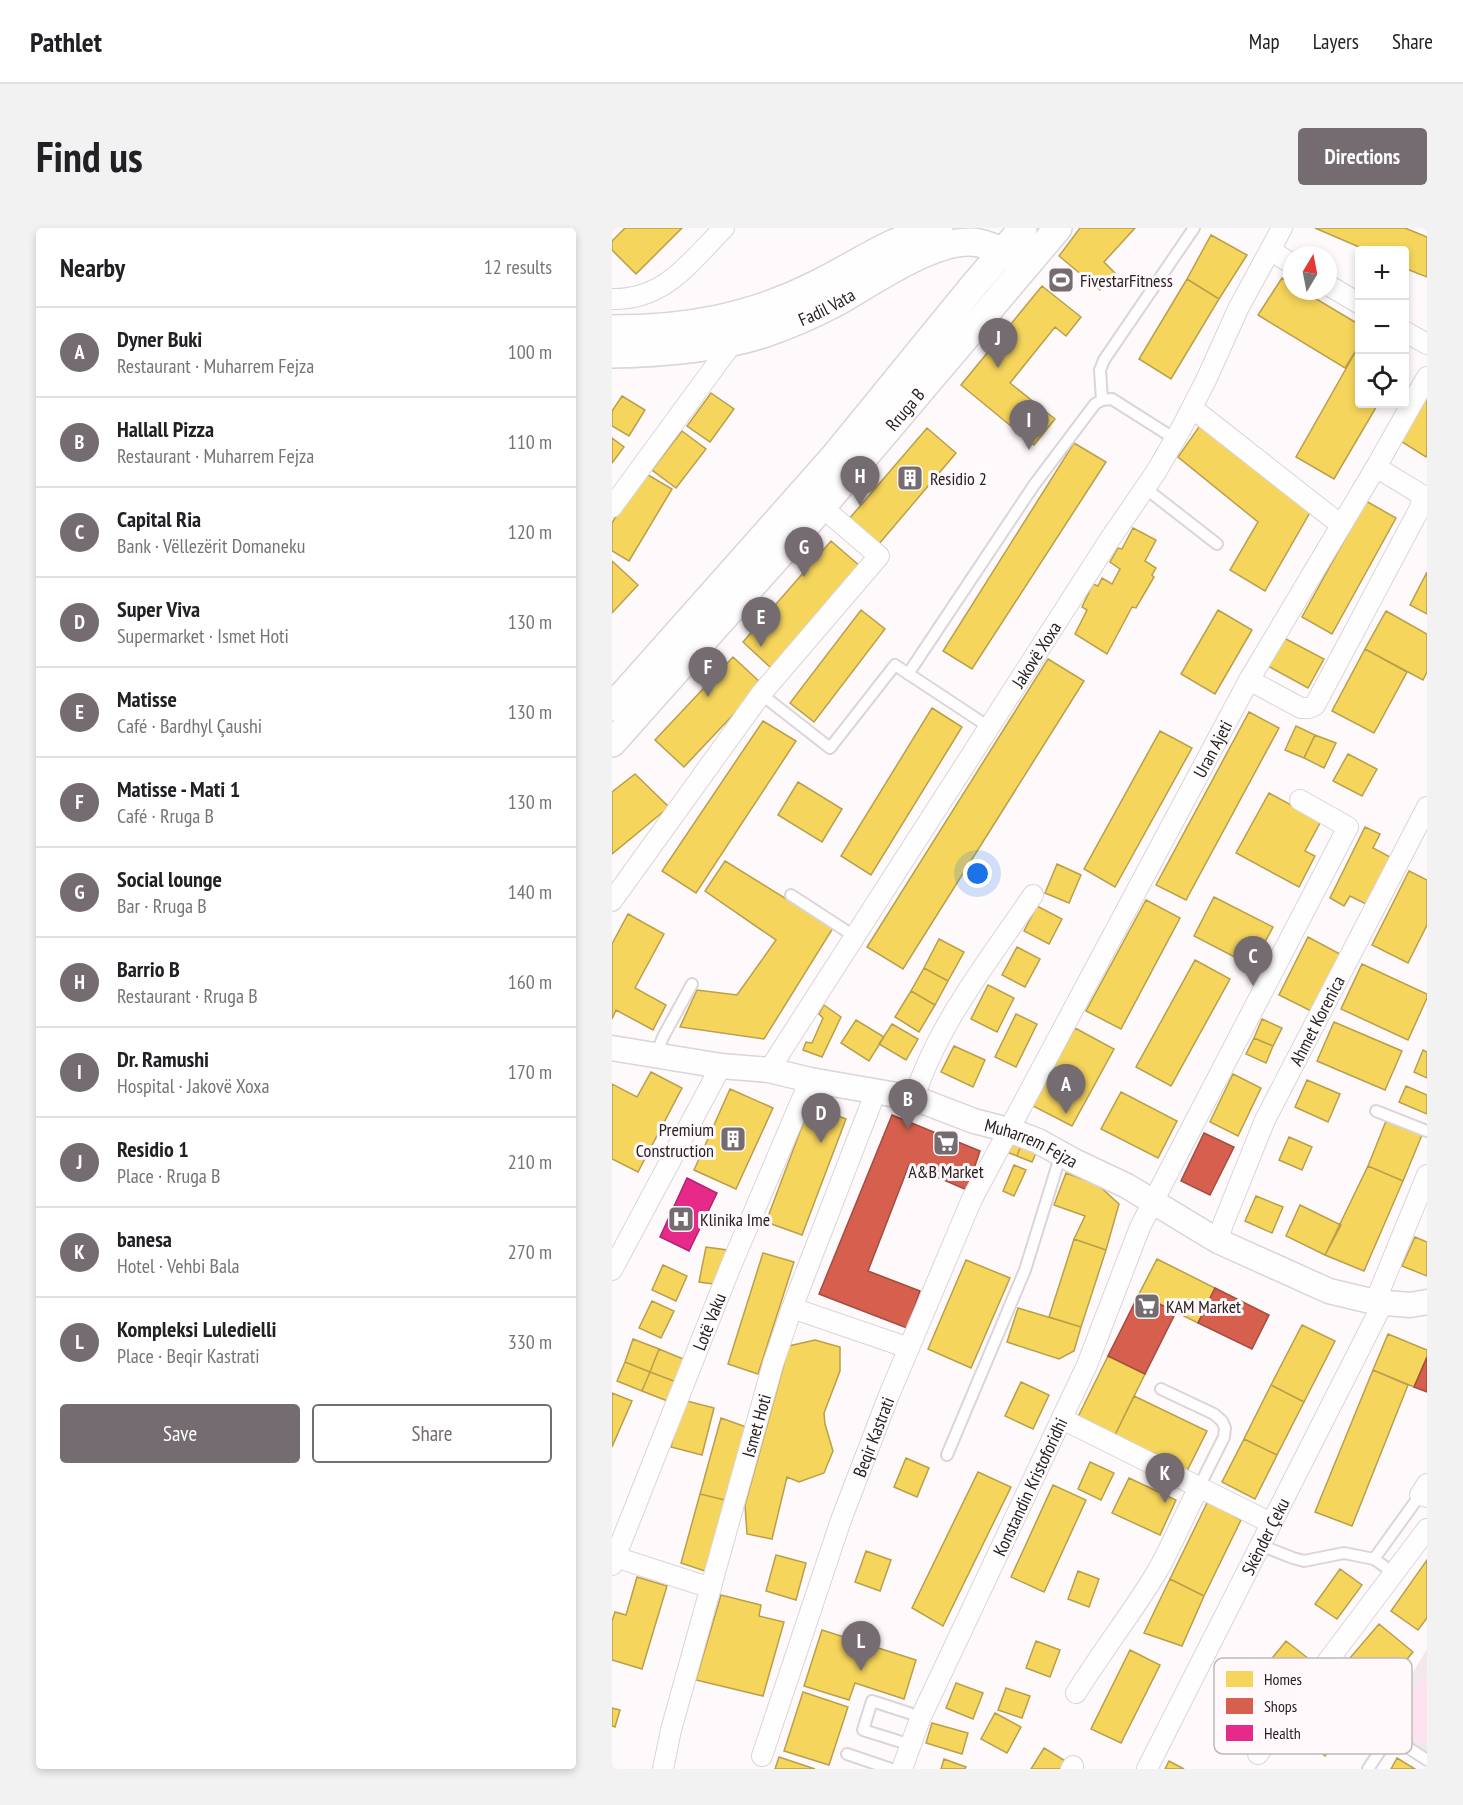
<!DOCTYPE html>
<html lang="en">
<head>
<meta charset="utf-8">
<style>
	:root { --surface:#fff; --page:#f2f2f2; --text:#202124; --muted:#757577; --line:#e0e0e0; --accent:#746c70 }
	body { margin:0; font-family:"PT Sans Narrow",sans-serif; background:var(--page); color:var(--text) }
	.controls { position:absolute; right:18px; top:18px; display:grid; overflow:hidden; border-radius:6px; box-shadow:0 3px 9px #0003 }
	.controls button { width:54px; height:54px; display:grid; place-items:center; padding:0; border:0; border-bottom:2px solid var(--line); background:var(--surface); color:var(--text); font:30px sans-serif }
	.compass { position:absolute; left:671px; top:18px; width:54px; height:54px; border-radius:50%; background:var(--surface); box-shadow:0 3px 9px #0003; rotate:10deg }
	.you { position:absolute; left:366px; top:646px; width:21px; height:21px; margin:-15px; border:4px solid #fff; border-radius:50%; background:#1a73e8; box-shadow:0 0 0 9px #1a73e833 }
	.badge { display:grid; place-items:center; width:39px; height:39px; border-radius:50%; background:var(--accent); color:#fff; font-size:20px; font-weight:700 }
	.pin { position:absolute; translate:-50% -50px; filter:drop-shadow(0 2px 3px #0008) }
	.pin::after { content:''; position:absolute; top:32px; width:21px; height:18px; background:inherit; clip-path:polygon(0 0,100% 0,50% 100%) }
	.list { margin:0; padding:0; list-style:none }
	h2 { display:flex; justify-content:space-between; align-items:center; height:78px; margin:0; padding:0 24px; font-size:26px }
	h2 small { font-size:20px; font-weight:400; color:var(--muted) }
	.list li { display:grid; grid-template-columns:39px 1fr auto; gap:18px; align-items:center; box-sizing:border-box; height:90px; padding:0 24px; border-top:2px solid var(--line) }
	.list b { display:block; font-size:22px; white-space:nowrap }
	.list p { margin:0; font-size:20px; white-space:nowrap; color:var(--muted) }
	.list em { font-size:20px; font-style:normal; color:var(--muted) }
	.actions { display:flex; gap:12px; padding:18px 24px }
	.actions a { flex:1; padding:14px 0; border:2px solid var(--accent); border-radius:6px; text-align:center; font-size:21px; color:var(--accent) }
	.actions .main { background:var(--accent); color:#fff }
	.icon { flex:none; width:33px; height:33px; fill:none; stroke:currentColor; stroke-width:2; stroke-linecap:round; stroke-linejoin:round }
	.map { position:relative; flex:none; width:815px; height:1541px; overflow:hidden; border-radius:6px }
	header { display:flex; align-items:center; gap:36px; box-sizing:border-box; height:84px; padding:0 30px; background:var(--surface); border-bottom:2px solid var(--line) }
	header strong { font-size:28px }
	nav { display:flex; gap:33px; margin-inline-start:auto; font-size:21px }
	.intro { display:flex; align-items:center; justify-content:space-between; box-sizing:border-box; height:144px; padding:0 36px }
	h1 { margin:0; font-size:42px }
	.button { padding:15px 27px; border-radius:6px; background:var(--accent); color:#fff; font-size:21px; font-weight:700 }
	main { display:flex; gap:36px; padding:0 36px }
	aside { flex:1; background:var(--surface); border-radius:6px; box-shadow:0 3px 9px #0003 }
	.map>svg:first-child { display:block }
</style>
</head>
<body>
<header>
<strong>Pathlet</strong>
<nav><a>Map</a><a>Layers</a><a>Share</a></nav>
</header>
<div class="intro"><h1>Find us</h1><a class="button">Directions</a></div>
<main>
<aside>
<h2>Nearby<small>12 results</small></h2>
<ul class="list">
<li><span class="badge">A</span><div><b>Dyner Buki</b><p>Restaurant · Muharrem Fejza</p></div><em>100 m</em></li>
<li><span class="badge">B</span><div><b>Hallall Pizza</b><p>Restaurant · Muharrem Fejza</p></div><em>110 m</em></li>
<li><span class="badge">C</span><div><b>Capital Ria</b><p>Bank · Vëllezërit Domaneku</p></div><em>120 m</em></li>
<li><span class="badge">D</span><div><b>Super Viva</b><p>Supermarket · Ismet Hoti</p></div><em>130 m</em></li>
<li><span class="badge">E</span><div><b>Matisse</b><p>Café · Bardhyl Çaushi</p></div><em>130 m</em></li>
<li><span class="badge">F</span><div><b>Matisse - Mati 1</b><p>Café · Rruga B</p></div><em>130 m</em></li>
<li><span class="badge">G</span><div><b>Social lounge</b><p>Bar · Rruga B</p></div><em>140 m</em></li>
<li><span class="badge">H</span><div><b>Barrio B</b><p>Restaurant · Rruga B</p></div><em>160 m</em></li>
<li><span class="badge">I</span><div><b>Dr. Ramushi</b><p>Hospital · Jakovë Xoxa</p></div><em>170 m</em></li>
<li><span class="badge">J</span><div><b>Residio 1</b><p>Place · Rruga B</p></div><em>210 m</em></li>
<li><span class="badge">K</span><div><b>banesa</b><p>Hotel · Vehbi Bala</p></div><em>270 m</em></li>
<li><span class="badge">L</span><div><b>Kompleksi Luledielli</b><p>Place · Beqir Kastrati</p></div><em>330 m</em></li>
</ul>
<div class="actions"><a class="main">Save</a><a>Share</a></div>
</aside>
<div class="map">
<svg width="815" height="1541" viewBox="0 0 815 1541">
	<rect width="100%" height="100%" fill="#fefafc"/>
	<path fill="#f1e7ec" d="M815 1421V1527L769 1497Z"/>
	<path fill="#fee1ef" d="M811 1451 815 1454V1517L783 1497Z"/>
	<path fill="#f6d55c" stroke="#b99f4b" stroke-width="1.5" d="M13 0H70L24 46 0 22V13Z
		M468 0H523L492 34 504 46 488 62 447 28Z
		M703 0H793L815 9V49L792 40V22H754Z
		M599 7 635 27 607 71 575 51Z
		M670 50 680 56V63H691L748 97V116L733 140 646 87Z
		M575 51 607 71 559 151 527 131Z
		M430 58 469 89 454 108 443 99 398 155 443 191 422 217 349 157Z
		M748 116V176H766L722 251 684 229Z
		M99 165 122 181 98 214 75 198Z
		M815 167V227L814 229 787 212Z
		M10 168 33 182 17 208 0 198V183Z
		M589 196 700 281 653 363 618 342 646 294 566 229Z
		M315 200 344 225 267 316 237 291Z
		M70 203 94 221 64 260 40 242Z
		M0 210 12 219 0 235Z
		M462 215 494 234 360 441 331 423Z
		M31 244 60 261 17 333 0 323V295Z
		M754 273 784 290 720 406 690 389Z
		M521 300 544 312 533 333 544 340 540 347 542 349 524 380 520 379 495 426 463 406 475 382 470 379 481 356 486 358 490 350 500 356 508 341 498 334 506 320 510 321Z
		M219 313 248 338 159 440 131 414Z
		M0 333 26 357 0 385Z
		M815 344V386L798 377Z
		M249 382 273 401 202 494 178 475Z
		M606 382 640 402 603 466 569 446Z
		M774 383 815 406V444L811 452 753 421Z
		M672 410 712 431 696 460 656 438Z
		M753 421 795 444 762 505 720 483Z
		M121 429 150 456 72 539 43 512Z
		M436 431 472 453 291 741 255 719Z
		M320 480 350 499 259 647 229 628Z
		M637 484 667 500 574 672 544 657Z
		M151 493 184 513 84 665 50 643Z
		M684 498 703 507 692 530 673 522Z
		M548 503 580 520 503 659 472 641Z
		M703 507 724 515 712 540 692 530Z
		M736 526 765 541 750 568 721 553Z
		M23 546 57 579 0 626V564Z
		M186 554 230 581 210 614 166 587Z
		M657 565 709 593 693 623 703 628 687 659 624 625Z
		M753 599 768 606 761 620 780 630 756 677 738 668 732 678 718 670Z
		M113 633 221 700 152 811 68 799 85 762 125 767 164 712 93 663Z
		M445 636 469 647 457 675 433 665Z
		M797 643 815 652V697L796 735 760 717Z
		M602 669 661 699 640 738 582 708Z
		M534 672 568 690 509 801 474 783Z
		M425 678 450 691 437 716 412 703Z
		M16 686 52 706 23 760 54 777 41 802 4 782 0 791V716Z
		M696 709 728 726 699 783 667 767Z
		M327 711 352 724 336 753 312 740Z
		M405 719 428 731 413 759 390 747Z
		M583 732 618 751 559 858 524 839Z
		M750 736 815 766V770L796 812 729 781Z
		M312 740 336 753 323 777 299 763Z
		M376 757 402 770 385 804 359 791Z
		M299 763 323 777 307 804 283 789Z
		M212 777 229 789 210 829 191 822 194 814 200 815 211 790 207 786Z
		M404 786 425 796 404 839 383 829Z
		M650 791 670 800 661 818 642 810Z
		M244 792 272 809 257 833 229 815Z
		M722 794 790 823 773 862 705 833Z
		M280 796 306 811 294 832 267 816Z
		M463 800 502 821 460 898 421 878Z
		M642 810 661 818 654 835 634 826Z
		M342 818 373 832 361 859 329 844Z
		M811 822 815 824V850L802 844Z
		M39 844 70 860 26 944 0 931V856L25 869Z
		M621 846 649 860 626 908 598 894Z
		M695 852 728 866 716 894 683 879Z
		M794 858 815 867V886L787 874Z
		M118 861 161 880 124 961 82 942Z
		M509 864 565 893 546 930 489 901Z
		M198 877 234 891 190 1007 154 994Z
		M774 893 810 907 791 953 756 938Z
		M677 909 700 919 690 942 667 932Z
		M396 912 409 917 405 928 392 923Z
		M409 917 425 923 420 934 405 928Z
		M402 937 414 942 402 968 391 963Z
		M756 938 791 953 752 1043 713 1027Z
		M454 945 486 957 507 976 494 1022 462 1011 473 988 442 977Z
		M644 968 671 979 660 1005 633 993Z
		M688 977 729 997 713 1027 674 1008Z
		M803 1009 815 1014V1048L790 1038Z
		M462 1011 494 1022 469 1099 437 1089Z
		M94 1019 115 1022 109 1057 87 1054Z
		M151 1025 182 1034 146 1146 116 1136Z
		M545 1031 603 1060 586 1095 527 1066Z
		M354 1032 398 1050 359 1140 316 1121Z
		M51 1037 75 1048 64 1073 40 1062Z
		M40 1073 62 1083 49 1110 27 1100Z
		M406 1080 469 1099 462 1123 447 1131 395 1114Z
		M690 1097 723 1113 692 1174 659 1157Z
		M776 1106 815 1122V1129L802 1159 761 1142Z
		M21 1111 47 1121 38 1144 13 1134Z
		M203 1112 228 1119V1143L212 1185 213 1196 221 1223 212 1245 187 1254 175 1249 160 1311 135 1306 133 1277 177 1118Z
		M47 1121 76 1133 67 1155 38 1144Z
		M496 1128 533 1146 502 1209 465 1191Z
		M13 1134 38 1144 30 1163 5 1153Z
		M761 1142 796 1157 740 1298 703 1284Z
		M38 1144 67 1155 58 1174 30 1163Z
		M409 1154 437 1167 421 1201 393 1188Z
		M659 1157 692 1174 665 1227 632 1211Z
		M0 1165 20 1173 0 1219Z
		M522 1168 595 1203 574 1245 502 1209Z
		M71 1172 102 1180 90 1227 59 1219Z
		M109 1190 137 1200 117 1273 88 1266Z
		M632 1211 665 1227 643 1271 610 1254Z
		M294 1230 317 1240 305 1269 282 1259Z
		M478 1234 502 1245 489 1272 466 1261Z
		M366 1244 399 1259 331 1398 300 1380Z
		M517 1250 564 1272 548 1307 500 1285Z
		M441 1257 474 1272 432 1364 399 1349Z
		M88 1266 117 1273 96 1344 69 1335Z
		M596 1273 629 1292 592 1368 558 1351Z
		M254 1323 279 1332 268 1363 243 1354Z
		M164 1327 194 1335 184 1372 154 1363Z
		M815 1332V1390L806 1402 779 1383Z
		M728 1341 750 1357 725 1391 703 1376Z
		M466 1343 487 1351 477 1379 456 1371Z
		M25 1349 55 1358 30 1441 0 1432V1393L3 1384 14 1387Z
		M558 1351 592 1368 570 1418 532 1405Z
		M109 1367 149 1377 147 1388 172 1394 151 1468 84 1452Z
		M767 1396 801 1424 713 1528 679 1499Z
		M210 1402 304 1432 292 1471 243 1455 237 1472 192 1458Z
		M424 1413 448 1422 438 1449 414 1440Z
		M674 1413 697 1431 680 1452 657 1434Z
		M518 1422 548 1437 509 1515 479 1501Z
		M344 1455 371 1465 361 1491 334 1480Z
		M394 1460 418 1468 410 1490 386 1482Z
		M191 1464 236 1479 217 1537 172 1523Z
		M0 1480 8 1482 3 1499 0 1498Z
		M383 1485 409 1499 395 1525 369 1511Z
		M320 1495 356 1505 350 1526 314 1515Z
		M432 1520 455 1534 450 1541H419Z
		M167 1529 203 1541H163Z
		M785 1530 803 1541H779Z
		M332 1531 354 1539 353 1541H329Z
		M557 1533 572 1541H553Z"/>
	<path fill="#d6604d" stroke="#a24d41" stroke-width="1.5" d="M280 887 368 923 355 962 297 937 256 1043 308 1063 295 1100 207 1066Z
		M592 905 622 919 598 967 569 953Z
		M603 1060 657 1087 640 1121 586 1095Z
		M527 1066 564 1084 533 1146 496 1128Z
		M815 1129V1164L802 1159Z"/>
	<path fill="#e7298a" stroke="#ae266b" stroke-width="1.5" d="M75 950 105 965 77 1023 48 1009Z"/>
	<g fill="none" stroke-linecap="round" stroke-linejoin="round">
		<defs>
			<path id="service" d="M490 172 488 142 492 132 582 0
				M533 260 605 316
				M296 446 422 257 483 176 490 172 500 171 563 211
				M149 466 218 520 283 437 377 499
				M179 667 242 708
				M44 827 51 809 80 756
				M764 883 815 903
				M549 1161 602 1186 610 1193 613 1200 612 1209 587 1259
				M335 1227 413 1042 449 926
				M648 1317 681 1330 692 1333 732 1325 762 1331
				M782 1345 762 1331 803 1274
				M297 1485 260 1473 251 1502 299 1517
				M235 1526 279 1541
				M756 1541 778 1508 815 1532"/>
			<g id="minor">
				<path d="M658 22 680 36"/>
				<path d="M716 57 748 76"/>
				<path d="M0 71C53 72 78 34 112 0"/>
				<path d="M792 103 815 116"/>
				<path d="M580 180 729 297"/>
				<path d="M0 279 121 114"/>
				<path d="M637 452 689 480H697L703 477 808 280 810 267 764 239"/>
				<path d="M0 673 149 466 267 328 210 279"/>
				<path id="s1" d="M157 842 498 311 544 244 570 199 595 150 626 81 670 0"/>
				<path d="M302 870C326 795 378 731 421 667"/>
				<path id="s2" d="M606 1013 611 996 653 892 815 579"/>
				<path d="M0 1042 109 838"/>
				<path d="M763 1074 815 947"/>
				<path d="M180 1080 297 1120"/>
				<path d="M450 1191 659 1295"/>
				<path d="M815 1256 808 1267 815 1269"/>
				<path d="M3 1329 99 1360"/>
				<path id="s3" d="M0 1337 118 1040 198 852"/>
				<path d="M464 1465C490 1423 521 1384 546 1342 561 1315 573 1286 587 1259"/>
				<path d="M646 1526 815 1301"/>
				<path id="s4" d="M150 1528 229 1292 277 1167 360 971 637 452 764 239 815 149"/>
				<path id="s5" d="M51 1541 59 1502 161 1136 180 1080 264 863"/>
				<path id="s6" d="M290 1541 308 1491 475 1137 528 999 736 599 688 572"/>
				<path d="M459 1541 461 1538"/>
				<path id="s7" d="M535 1541 771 1075"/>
			</g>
			<g id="tertiary">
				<path id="s8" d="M0 820 109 838 157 842 198 852 302 870 362 893 397 902 426 913 462 933 515 958 606 1013 717 1063 763 1074 798 1077 815 1074"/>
			</g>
			<g id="secondary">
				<path d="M0 101C73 101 137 90 203 57 244 37 282 9 327 0"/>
				<path id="s9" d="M0 126C51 125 106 121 154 105 177 97 200 87 221 76 257 57 326 6 367 15 379 17 393 25 405 30"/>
				<path d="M0 479 221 230 362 57 411 0"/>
				<path id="s10" d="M0 515 210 279 446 0"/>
			</g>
		</defs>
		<use href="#service" stroke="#dbd4d8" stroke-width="14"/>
		<use href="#minor" stroke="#dbd4d8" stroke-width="22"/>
		<use href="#tertiary" stroke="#dbd4d8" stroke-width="27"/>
		<use href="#secondary" stroke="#dbd4d8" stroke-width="30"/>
		<use href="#service" stroke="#fffeff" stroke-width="10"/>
		<use href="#minor" stroke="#fffeff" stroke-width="20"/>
		<use href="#tertiary" stroke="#fffeff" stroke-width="24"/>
		<use href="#secondary" stroke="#fffeff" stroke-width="27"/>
	</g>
	<defs>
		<symbol id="stadium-square" viewBox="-11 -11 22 22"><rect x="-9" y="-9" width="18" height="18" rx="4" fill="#746c70" stroke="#fff9fc"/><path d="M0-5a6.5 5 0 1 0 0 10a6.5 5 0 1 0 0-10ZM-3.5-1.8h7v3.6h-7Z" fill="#fff"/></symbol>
		<symbol id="building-square" viewBox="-11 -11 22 22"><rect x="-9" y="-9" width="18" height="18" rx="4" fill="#746c70" stroke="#fff9fc"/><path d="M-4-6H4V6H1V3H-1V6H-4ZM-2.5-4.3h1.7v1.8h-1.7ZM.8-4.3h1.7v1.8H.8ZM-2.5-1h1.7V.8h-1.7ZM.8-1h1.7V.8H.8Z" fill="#fff"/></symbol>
		<symbol id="supermarket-square" viewBox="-11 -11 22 22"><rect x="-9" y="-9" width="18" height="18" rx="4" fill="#746c70" stroke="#fff9fc"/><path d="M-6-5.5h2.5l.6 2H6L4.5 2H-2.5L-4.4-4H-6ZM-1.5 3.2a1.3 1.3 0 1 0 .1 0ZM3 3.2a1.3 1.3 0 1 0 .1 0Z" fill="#fff"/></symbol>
		<symbol id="hospital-square" viewBox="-11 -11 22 22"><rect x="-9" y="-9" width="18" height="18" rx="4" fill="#746c70" stroke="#fff9fc"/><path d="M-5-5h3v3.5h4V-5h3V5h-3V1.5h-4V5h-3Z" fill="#fff"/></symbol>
	</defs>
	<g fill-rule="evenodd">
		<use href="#stadium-square" x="434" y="37" width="30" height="30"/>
		<use href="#building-square" x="283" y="235" width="30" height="30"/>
		<use href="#building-square" x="106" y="896" width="30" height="30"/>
		<use href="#supermarket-square" x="319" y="900" width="30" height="30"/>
		<use href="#hospital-square" x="54" y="976" width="30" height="30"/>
		<use href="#supermarket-square" x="520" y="1063" width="30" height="30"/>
	</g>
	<g text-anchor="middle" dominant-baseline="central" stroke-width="6" stroke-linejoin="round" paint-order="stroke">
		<g font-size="18" fill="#2a2024" stroke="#fff9fc" text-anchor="start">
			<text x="468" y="52">FivestarFitness</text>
			<text x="318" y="250">Residio 2</text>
			<text x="102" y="901" text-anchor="end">Premium<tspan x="102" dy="21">Construction</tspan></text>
			<text x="334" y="943" text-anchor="middle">A&amp;B Market</text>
			<text x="88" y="991">Klinika Ime</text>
			<text x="554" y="1078">KAM Market</text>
		</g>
		<g font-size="18" fill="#2a2024" stroke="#fff9fc">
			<text stroke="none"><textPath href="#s9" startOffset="222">Fadil Vata</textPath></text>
			<text stroke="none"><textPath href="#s10" startOffset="444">Rruga B</textPath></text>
			<text stroke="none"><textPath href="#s1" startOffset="494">Jakovë Xoxa</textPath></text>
			<text stroke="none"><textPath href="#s4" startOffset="1106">Uran Ajeti</textPath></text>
			<text stroke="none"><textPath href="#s2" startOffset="242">Ahmet Korenica</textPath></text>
			<text stroke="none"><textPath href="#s8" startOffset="432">Muharrem Fejza</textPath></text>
			<text stroke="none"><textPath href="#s3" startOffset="262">Lotë Vaku</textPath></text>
			<text stroke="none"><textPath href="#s5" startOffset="356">Ismet Hoti</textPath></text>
			<text stroke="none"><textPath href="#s4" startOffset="338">Beqir Kastrati</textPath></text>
			<text stroke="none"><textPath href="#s6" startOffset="310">Konstandin Kristoforidhi</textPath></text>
			<text stroke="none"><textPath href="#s7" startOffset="261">Skënder Çeku</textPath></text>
		</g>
	</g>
	<rect x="602" y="1430" width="198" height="96" rx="9" fill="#fff9fc" stroke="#bfb8bb" stroke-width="1.5"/>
	<rect x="614" y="1443" width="27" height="16" fill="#f6d55c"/>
	<rect x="614" y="1470" width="27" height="16" fill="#d6604d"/>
	<rect x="614" y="1497" width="27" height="16" fill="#e7298a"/>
	<g font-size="16" fill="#2a2024">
		<text x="652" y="1457">Homes</text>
		<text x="652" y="1484">Shops</text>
		<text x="652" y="1511">Health</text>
	</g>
</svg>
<div class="controls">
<button>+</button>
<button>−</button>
<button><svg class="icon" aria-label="locate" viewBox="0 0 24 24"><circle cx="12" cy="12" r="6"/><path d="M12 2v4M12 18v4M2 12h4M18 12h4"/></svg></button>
</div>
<svg class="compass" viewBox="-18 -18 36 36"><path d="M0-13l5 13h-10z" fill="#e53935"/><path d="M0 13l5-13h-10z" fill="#757577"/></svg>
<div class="you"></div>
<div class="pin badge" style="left:454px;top:886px">A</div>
<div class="pin badge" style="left:296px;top:901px">B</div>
<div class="pin badge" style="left:641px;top:758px">C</div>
<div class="pin badge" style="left:209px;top:915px">D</div>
<div class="pin badge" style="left:149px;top:419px">E</div>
<div class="pin badge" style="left:96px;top:469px">F</div>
<div class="pin badge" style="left:192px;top:349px">G</div>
<div class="pin badge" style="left:248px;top:278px">H</div>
<div class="pin badge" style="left:417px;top:222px">I</div>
<div class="pin badge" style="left:386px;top:140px">J</div>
<div class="pin badge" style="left:553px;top:1275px">K</div>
<div class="pin badge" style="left:249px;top:1443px">L</div>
</div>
</main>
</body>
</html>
